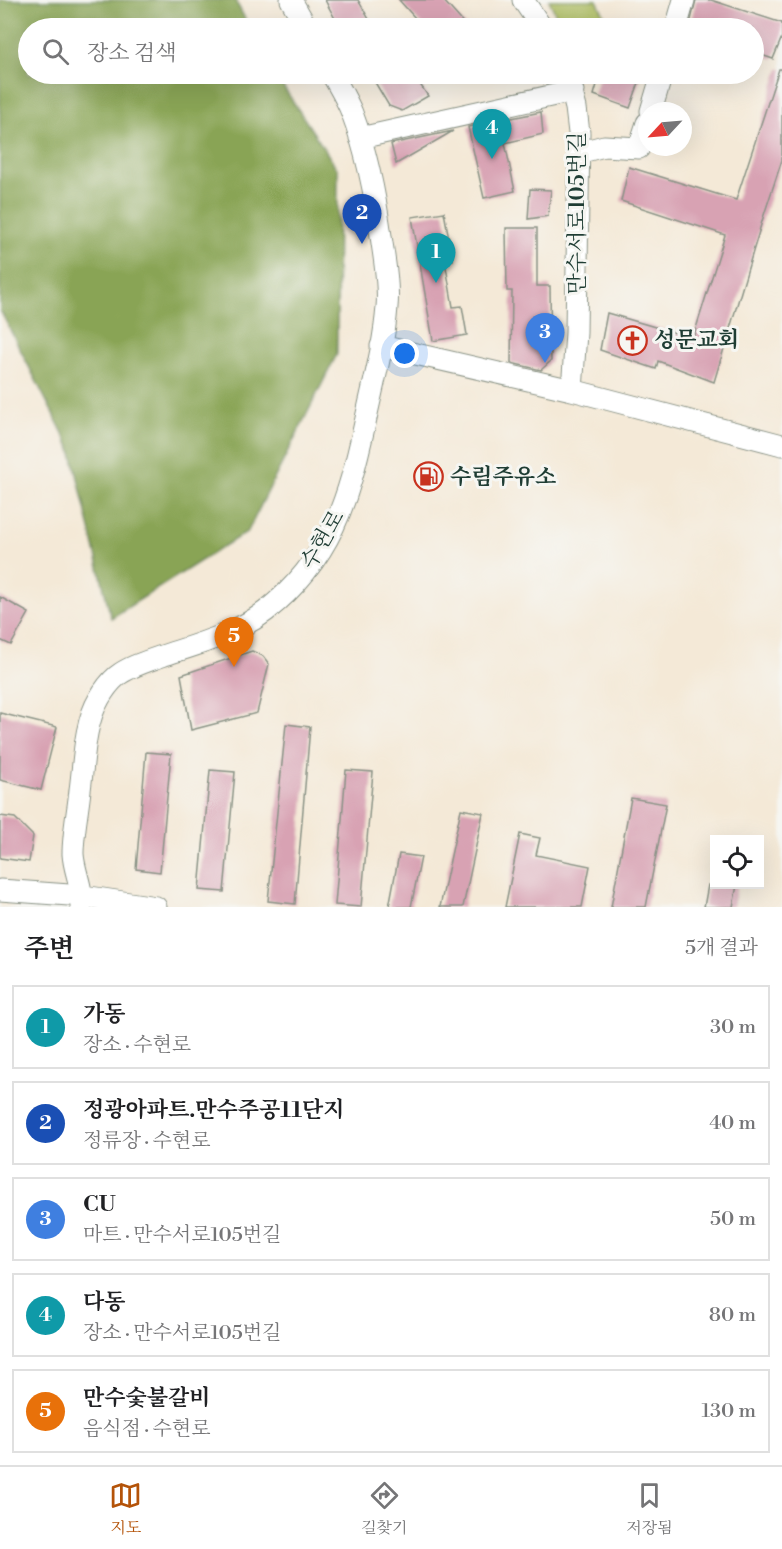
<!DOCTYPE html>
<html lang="ko">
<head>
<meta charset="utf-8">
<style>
	:root { --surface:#fff; --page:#f2f2f2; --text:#202124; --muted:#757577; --line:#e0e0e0; --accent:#b45309 }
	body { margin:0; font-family:"Libre Bodoni","Noto Serif KR",serif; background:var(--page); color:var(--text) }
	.controls { position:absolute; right:18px; bottom:18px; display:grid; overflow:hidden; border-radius:0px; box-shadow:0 6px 24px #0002 }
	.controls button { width:54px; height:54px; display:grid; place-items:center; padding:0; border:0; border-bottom:2px solid var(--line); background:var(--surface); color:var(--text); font:30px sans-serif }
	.compass { position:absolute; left:638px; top:102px; width:54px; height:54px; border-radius:50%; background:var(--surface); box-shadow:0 6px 24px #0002; rotate:244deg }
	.you { position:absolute; left:405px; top:354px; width:21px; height:21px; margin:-15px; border:4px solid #fff; border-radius:50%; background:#1a73e8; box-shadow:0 0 0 9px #1a73e833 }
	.badge { display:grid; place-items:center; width:39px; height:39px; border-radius:50%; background:var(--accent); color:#fff; font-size:20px; font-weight:700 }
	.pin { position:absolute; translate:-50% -50px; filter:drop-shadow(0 2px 3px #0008) }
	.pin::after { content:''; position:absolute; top:32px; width:21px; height:18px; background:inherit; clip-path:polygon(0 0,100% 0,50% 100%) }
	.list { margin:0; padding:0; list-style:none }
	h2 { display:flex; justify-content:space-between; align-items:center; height:78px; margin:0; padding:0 24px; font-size:26px }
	h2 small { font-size:20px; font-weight:400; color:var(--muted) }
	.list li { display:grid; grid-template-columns:39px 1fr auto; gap:18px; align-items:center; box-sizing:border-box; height:84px; margin:0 12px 12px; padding:0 12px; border:2px solid var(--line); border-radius:0px }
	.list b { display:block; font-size:22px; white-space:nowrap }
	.list p { margin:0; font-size:20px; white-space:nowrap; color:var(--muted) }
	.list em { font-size:20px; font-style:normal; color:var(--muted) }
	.icon { flex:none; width:33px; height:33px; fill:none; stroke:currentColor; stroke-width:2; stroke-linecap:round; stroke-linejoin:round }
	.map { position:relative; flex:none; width:782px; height:907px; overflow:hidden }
	.search { position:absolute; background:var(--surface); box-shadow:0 6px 24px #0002; left:18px; right:18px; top:18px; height:66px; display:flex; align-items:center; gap:15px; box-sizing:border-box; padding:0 21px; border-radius:33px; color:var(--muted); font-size:22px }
	.sheet { height:558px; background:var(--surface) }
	nav { display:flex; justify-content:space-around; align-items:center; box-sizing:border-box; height:84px; border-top:2px solid var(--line); background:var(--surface); font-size:16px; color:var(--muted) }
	nav a { display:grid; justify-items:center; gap:3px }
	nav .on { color:var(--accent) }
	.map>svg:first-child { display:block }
</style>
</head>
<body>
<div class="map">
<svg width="782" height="907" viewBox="0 0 782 907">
	<rect width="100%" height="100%" fill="#f6f6f2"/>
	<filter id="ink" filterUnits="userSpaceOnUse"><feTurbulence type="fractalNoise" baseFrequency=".0167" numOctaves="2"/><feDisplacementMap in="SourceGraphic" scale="12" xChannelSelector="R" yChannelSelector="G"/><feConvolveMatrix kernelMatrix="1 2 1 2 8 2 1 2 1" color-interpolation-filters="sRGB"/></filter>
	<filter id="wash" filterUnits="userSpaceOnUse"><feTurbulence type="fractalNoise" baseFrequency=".008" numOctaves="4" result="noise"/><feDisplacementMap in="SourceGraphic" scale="24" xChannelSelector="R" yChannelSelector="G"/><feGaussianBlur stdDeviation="1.35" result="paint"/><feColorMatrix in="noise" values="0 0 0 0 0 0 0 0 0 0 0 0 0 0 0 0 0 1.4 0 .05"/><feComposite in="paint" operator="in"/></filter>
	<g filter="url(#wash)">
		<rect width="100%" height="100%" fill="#f4e9d7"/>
		<path fill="#acbc5e" stroke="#667c49" stroke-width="1.5" d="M549 0H597L604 15 599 28H562Z"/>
		<path fill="#89a455" stroke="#547044" stroke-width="1.5" d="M0 0H235L250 28H28V74H275L338 170 337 354 248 531 111 618 71 449 0 310Z"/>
		<g id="blocks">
			<path fill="#d8a2b3" d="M325 0H358L374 28H340Z
				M399 0H443L468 28H424Z
				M696 0H711L782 23V37L773 59 753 52V28H689Z
				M779 69H782V160L763 218 714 382 658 361 656 369 600 350 607 313 693 338 725 235 621 201 629 167 736 200Z
				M370 74H413L428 96 402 111 389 106Z
				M600 74H642L630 108 594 95Z
				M541 112 543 134 505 143 515 191 484 198 468 127Z
				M453 131 396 164 391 144Z
				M530 189 551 190 548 216 528 219Z
				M444 212 453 260 445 261 453 307 462 306 467 335 433 341 412 217Z
				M506 228H537V286H550L551 361 541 370 511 363 512 291H507Z
				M0 597 29 613 11 645 0 640Z
				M252 651 263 656 269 664 257 713 191 730 181 675Z
				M0 713 57 727 41 790 0 780Z
				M286 724 310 727 295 904 268 901Z
				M146 752 171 754 160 872 136 869Z
				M210 770 235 772 224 892 199 890Z
				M346 770 373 772 361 907 335 905Z
				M631 798 666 804 646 907H611Z
				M461 809 483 813 463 907H440Z
				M0 816 15 818 33 836 29 862 0 858Z
				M520 834 540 838 536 855 590 866 582 907H505Z
				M399 854 421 857 411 907H389Z
				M708 885H737L733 907H704Z"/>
		</g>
	</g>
	<g filter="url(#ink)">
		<use href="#blocks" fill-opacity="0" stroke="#8a9386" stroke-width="1.5"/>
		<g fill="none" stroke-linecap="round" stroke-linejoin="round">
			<defs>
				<path id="minor" d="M291 0 307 28
					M523 0 542 28
					M676 28 684 0
					M567 74 576 108 579 133 576 333 572 390
					M651 111 662 74
					M360 138 573 91
					M578 153 604 146 639 148 647 123
					M381 346 572 390 782 445
					M0 890 83 896 156 907
					M81 907C84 889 74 872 73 854 73 833 78 811 80 790 84 761 84 724 99 699 104 690 110 682 117 676 130 666 148 661 162 656 198 644 236 634 266 611 331 559 348 501 365 423 373 385 384 346 387 307 389 287 385 263 382 243 376 199 368 155 352 113 347 100 339 87 332 74"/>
			</defs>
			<use href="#minor" stroke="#8a9386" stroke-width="23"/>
			<use href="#minor" stroke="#fff" stroke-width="21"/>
		</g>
	</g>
	<defs>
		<symbol id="church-ring" viewBox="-11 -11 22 22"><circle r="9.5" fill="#f6f6f2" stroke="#c8321e" stroke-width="1.5"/><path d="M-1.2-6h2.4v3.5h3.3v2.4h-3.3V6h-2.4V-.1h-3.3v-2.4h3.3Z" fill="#c8321e"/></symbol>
		<symbol id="fuel-ring" viewBox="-11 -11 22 22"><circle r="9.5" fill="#f6f6f2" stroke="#c8321e" stroke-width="1.5"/><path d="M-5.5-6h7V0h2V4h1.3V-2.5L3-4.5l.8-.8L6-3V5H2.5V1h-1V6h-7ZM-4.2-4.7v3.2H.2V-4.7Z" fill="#c8321e"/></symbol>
	</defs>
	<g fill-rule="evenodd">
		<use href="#church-ring" x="616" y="324" width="33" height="33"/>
		<use href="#fuel-ring" x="412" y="460" width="33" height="33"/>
	</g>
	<g text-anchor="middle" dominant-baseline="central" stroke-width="6" stroke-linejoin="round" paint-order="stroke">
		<g font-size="22" fill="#1f3d34" stroke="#f6f6f2">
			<text transform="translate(577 213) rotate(-90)">만수서로105번길</text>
			<text transform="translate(323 540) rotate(-60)">수현로</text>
		</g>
		<g font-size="22" font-weight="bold" fill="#1f3d34" stroke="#f6f6f2" text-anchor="start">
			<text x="654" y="340">성문교회</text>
			<text x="450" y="477">수림주유소</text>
		</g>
	</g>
</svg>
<div class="controls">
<button><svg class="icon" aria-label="locate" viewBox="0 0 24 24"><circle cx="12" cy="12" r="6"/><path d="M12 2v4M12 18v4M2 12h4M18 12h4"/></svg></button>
</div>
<svg class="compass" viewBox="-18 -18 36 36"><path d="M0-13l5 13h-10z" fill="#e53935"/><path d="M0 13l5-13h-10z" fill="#757577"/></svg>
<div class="you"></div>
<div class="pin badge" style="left:436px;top:283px;background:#0f9aa8">1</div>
<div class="pin badge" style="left:362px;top:244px;background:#1a4fb4">2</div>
<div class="pin badge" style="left:545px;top:363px;background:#3f7fe0">3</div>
<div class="pin badge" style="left:492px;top:159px;background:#0f9aa8">4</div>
<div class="pin badge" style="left:234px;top:667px;background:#e8710a">5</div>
<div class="search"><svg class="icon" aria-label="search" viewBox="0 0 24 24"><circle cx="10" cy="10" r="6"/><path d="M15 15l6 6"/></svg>장소 검색</div>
</div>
<section class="sheet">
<h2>주변<small>5개 결과</small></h2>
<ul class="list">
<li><span class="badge" style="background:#0f9aa8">1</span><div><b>가동</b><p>장소 · 수현로</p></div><em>30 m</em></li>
<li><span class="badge" style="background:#1a4fb4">2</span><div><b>정광아파트.만수주공11단지</b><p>정류장 · 수현로</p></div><em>40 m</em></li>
<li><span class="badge" style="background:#3f7fe0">3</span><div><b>CU</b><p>마트 · 만수서로105번길</p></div><em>50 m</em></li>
<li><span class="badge" style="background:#0f9aa8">4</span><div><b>다동</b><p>장소 · 만수서로105번길</p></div><em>80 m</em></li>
<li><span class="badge" style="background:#e8710a">5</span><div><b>만수숯불갈비</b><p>음식점 · 수현로</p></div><em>130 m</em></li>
</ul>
</section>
<nav>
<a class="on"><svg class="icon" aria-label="map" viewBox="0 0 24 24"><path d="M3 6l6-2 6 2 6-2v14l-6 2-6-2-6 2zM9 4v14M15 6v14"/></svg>지도</a>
<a><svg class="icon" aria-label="directions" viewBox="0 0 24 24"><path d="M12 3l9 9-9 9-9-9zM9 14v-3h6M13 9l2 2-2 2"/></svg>길찾기</a>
<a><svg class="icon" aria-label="saved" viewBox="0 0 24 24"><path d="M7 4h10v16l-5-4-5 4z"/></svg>저장됨</a>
</nav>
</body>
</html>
